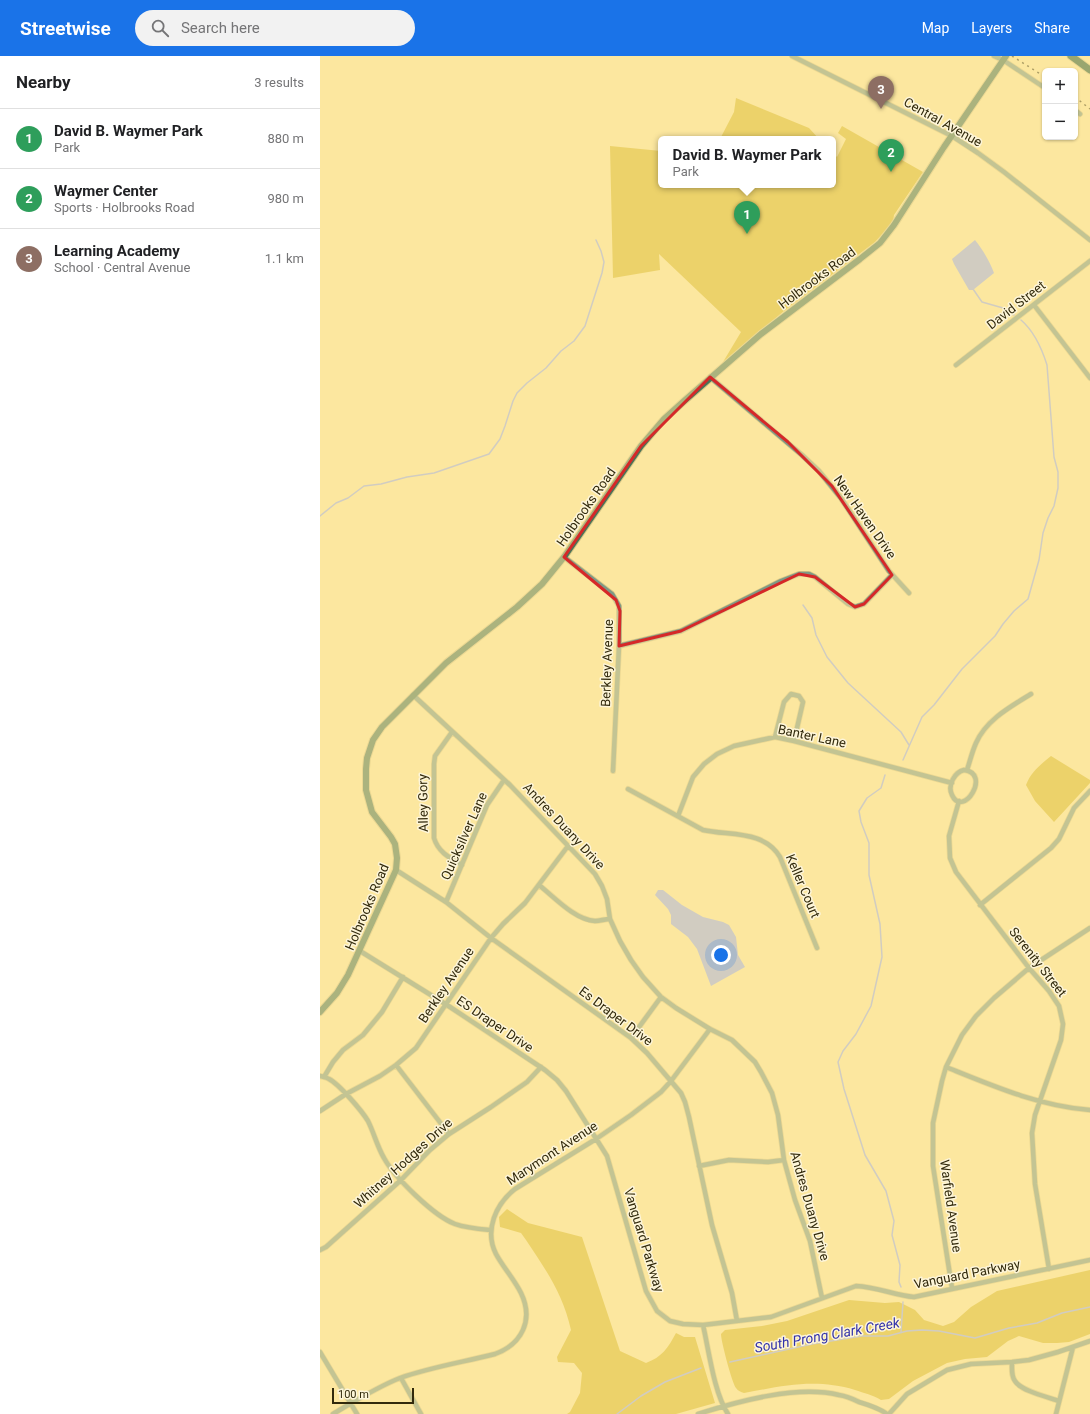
<!DOCTYPE html>
<html lang="en">
<head>
<meta charset="utf-8">
<style>
	:root { --surface:#fff; --page:#f2f2f2; --text:#202124; --muted:#757577; --line:#e0e0e0; --accent:#1a73e8 }
	body { margin:0; font-family:Roboto,sans-serif; background:var(--page); color:var(--text) }
	.controls { position:absolute; right:12px; top:12px; display:grid; overflow:hidden; border-radius:6px; box-shadow:0 1px 3px #0004 }
	.controls button { width:36px; height:36px; display:grid; place-items:center; padding:0; border:0; border-bottom:1px solid var(--line); background:var(--surface); color:var(--text); font:20px sans-serif }
	.scale { position:absolute; left:12px; bottom:10px; width:82px; box-sizing:border-box; padding-left:4px; border:2px solid #322a0c; border-top:0; font-size:11px; line-height:14px; white-space:nowrap; color:#322a0c; -webkit-text-stroke:3px #fdf5d9; paint-order:stroke }
	.you { position:absolute; left:401px; top:899px; width:14px; height:14px; margin:-10px; border:3px solid #fff; border-radius:50%; background:#1a73e8; box-shadow:0 0 0 6px #1a73e833 }
	.badge { display:grid; place-items:center; width:26px; height:26px; border-radius:50%; background:var(--accent); color:#fff; font-size:13px; font-weight:700 }
	.pin { position:absolute; translate:-50% -33px; filter:drop-shadow(0 1px 2px #0008) }
	.pin::after { content:''; position:absolute; top:21px; width:14px; height:12px; background:inherit; clip-path:polygon(0 0,100% 0,50% 100%) }
	.popup { position:absolute; left:338px; top:80px; width:178px; height:52px; box-sizing:border-box; display:grid; place-content:center; border-radius:6px; background:var(--surface); filter:drop-shadow(0 1px 3px #0005); font-size:13px; white-space:nowrap; color:var(--muted) }
	.popup b { font-size:15px; color:var(--text) }
	.popup::after { content:''; position:absolute; left:50%; top:100%; margin-left:-8px; border:8px solid transparent; border-top-color:var(--surface) }
	.list { margin:0; padding:0; list-style:none }
	h2 { display:flex; justify-content:space-between; align-items:center; height:52px; margin:0; padding:0 16px; font-size:17px }
	h2 small { font-size:13px; font-weight:400; color:var(--muted) }
	.list li { display:grid; grid-template-columns:26px 1fr auto; gap:12px; align-items:center; box-sizing:border-box; height:60px; padding:0 16px; border-top:1px solid var(--line) }
	.list b { display:block; font-size:15px; white-space:nowrap }
	.list p { margin:0; font-size:13px; white-space:nowrap; color:var(--muted) }
	.list em { font-size:13px; font-style:normal; color:var(--muted) }
	.icon { flex:none; width:22px; height:22px; fill:none; stroke:currentColor; stroke-width:2; stroke-linecap:round; stroke-linejoin:round }
	.map { position:relative; flex:none; width:770px; height:1358px; overflow:hidden }
	header { display:flex; align-items:center; gap:24px; box-sizing:border-box; height:56px; padding:0 20px; background:var(--accent); color:#fff }
	header strong { font-size:19px }
	nav { display:flex; gap:22px; margin-inline-start:auto; font-size:14px }
	.search { width:280px; height:36px; background:var(--page); display:flex; align-items:center; gap:10px; box-sizing:border-box; padding:0 14px; border-radius:22px; color:var(--muted); font-size:15px }
	main { display:flex }
	aside { flex:1; background:var(--surface) }
	.map>svg:first-child { display:block }
</style>
</head>
<body>
<header>
<strong>Streetwise</strong>
<div class="search"><svg class="icon" aria-label="search" viewBox="0 0 24 24"><circle cx="10" cy="10" r="6"/><path d="M15 15l6 6"/></svg>Search here</div>
<nav><a>Map</a><a>Layers</a><a>Share</a></nav>
</header>
<main>
<aside>
<h2>Nearby<small>3 results</small></h2>
<ul class="list">
<li><span class="badge" style="background:#2e9e5b">1</span><div><b>David B. Waymer Park</b><p>Park</p></div><em>880 m</em></li>
<li><span class="badge" style="background:#2e9e5b">2</span><div><b>Waymer Center</b><p>Sports · Holbrooks Road</p></div><em>980 m</em></li>
<li><span class="badge" style="background:#8d6e63">3</span><div><b>Learning Academy</b><p>School · Central Avenue</p></div><em>1.1 km</em></li>
</ul>
</aside>
<div class="map">
<svg width="770" height="1358" viewBox="0 0 770 1358">
	<rect width="100%" height="100%" fill="#fce79f"/>
	<path fill="#dab82c" d="M416 42 489 72 499 83H400L414 56Z
		M522 70 603 116 574 159 573 166 555 186 464 255 403 306 421 276 339 198 340 214 293 222 290 90 341 95V129H513V97L517 101 526 83 518 77Z
		M731 700 770 724V727L734 766 715 745 706 729C711 716 720 709 731 700Z
		M187 1153 208 1167 262 1181 300 1295 326 1307C342 1301 348 1292 356 1277L364 1281H375L395 1347 356 1358H247L250 1356 260 1337 262 1317 254 1307 238 1306 237 1301 251 1274C243 1238 226 1214 206 1184L201 1177 180 1171 179 1161Z
		M770 1214V1278L749 1286 737 1287H723L699 1280 688 1285 667 1301 645 1303 627 1307 593 1325 569 1343 561 1344C553 1339 544 1337 535 1334 495 1322 463 1330 424 1337 421 1336 418 1335 416 1332 412 1327 401 1285 401 1278L405 1274 442 1270 467 1265 529 1244 565 1247 579 1246 595 1254 604 1264 623 1270 634 1266 651 1251 677 1235Z"/>
	<path fill="#9dacec" d="M655 184C663 194 670 206 674 217L653 234H649L634 208 632 203Z
		M338 834H343L362 849 383 861 403 866 409 869 416 881 418 899 425 911 391 930 377 893 368 881 351 868V859L348 853 335 839Z"/>
	<g fill="none" stroke-linecap="round" stroke-linejoin="round">
		<path stroke="#9dacec" stroke-width="1.5" d="M653 233 662 246 683 252 694 259
			M0 460 16 447 28 442 44 430 61 428 87 421 114 417 169 398 180 383 185 370 193 345 197 337 207 327 226 312 241 295 254 285 265 270 282 217 284 206 281 195 276 184
			M483 549 492 562 496 579 507 601 528 627 581 676 589 689
			M583 704 602 661 614 649 642 613 675 580 683 568 694 555 708 543 719 504 723 477 728 462 734 450 738 432V416L734 401 727 309C722 293 715 276 701 264
			M565 719 561 732 547 742 539 755 541 766 549 787V819L560 868 562 901 551 950 536 978 523 995 518 1006 524 1033 545 1099 566 1135 574 1165 572 1179 580 1209 579 1226 581 1231
			M581 1276 583 1246
			M410 1306 492 1288 542 1280H568L587 1275 602 1274 619 1275 655 1282 689 1272 717 1267 742 1257 770 1251
			M297 1358 321 1340 345 1326 381 1312"/>
		<defs>
			<path id="street" d="M472 0 632 80 658 97 684 116 770 184
				M674 0 683 4 725 32
				M755 54 760 58
				M714 249 770 322
				M636 309 770 205
				M390 321 482 399 499 415 521 442 569 515 589 537
				M244 501 292 538 299 550V590L293 715
				M299 590 361 575 461 525 479 518H489L495 521 528 548 535 551 544 548 572 519
				M93 639 190 729 275 818 282 830 287 843 290 863 300 885 311 904 323 921 341 941 356 952 390 973 412 984 435 1006 441 1016 452 1037 458 1059 464 1104 475 1144 490 1185 502 1242
				M132 676 115 700 114 708V782C118 796 130 802 142 809
				M455 681 464 646 471 638 479 640 483 646 474 685
				M644 714C672 717 643 763 632 739 627 729 635 716 644 714Z
				M647 714C650 705 652 696 656 687 666 664 690 651 711 638
				M308 733 383 774C410 780 444 774 460 801L497 892
				M639 745 629 780 630 802 636 816 709 912 729 935 739 950 743 968 741 984 715 1059 712 1077 715 1128 729 1213
				M358 760 373 721 384 708 397 698 414 690 455 681 474 685 632 727
				M76 814 126 846 171 882 311 982 327 997 361 1037 365 1046 369 1061 392 1169 412 1237 417 1265
				M219 829C234 841 255 864 275 865 280 865 285 863 290 863
				M126 846 167 749 184 724
				M660 849 731 792 739 783 754 752 770 735
				M40 895 127 949 225 1014 237 1024 246 1035 287 1100 326 1235 337 1255 350 1265 363 1268 383 1269 451 1261 536 1230C557 1231 574 1239 594 1241L770 1204
				M311 982 341 941
				M76 1009 129 1078
				M626 1011C673 1030 719 1050 770 1054
				M0 1020C3 1021 6 1021 9 1023 19 1028 42 1055 48 1065 54 1077 57 1090 64 1102 75 1122 114 1160 135 1168 146 1172 159 1173 171 1174
				M4 1021 13 1006 23 994 43 979 62 956 83 921
				M0 1055 26 1038 60 1020 76 1009 96 992 171 882 183 868 205 847 248 790
				M379 1110 409 1104 448 1106 464 1104
				M0 1194 6 1191 81 1124 110 1094 129 1078 171 1051 207 1026 221 1011
				M632 1232 613 1110V1067L622 1025 626 1011 642 979 656 960 674 942 709 912 770 872
				M383 1269C389 1295 394 1337 408 1358
				M0 1296 37 1358
				M692 1306C692 1313 691 1320 695 1325 701 1335 728 1341 739 1345
				M81 1322 101 1358
				M13 1358C35 1345 57 1331 80 1322 111 1311 144 1306 175 1298 202 1288 214 1264 201 1237 194 1223 183 1211 176 1198 164 1174 176 1148 195 1133L276 1083 311 1059 341 1036 351 1025 390 973
				M378 1358C419 1345 477 1329 519 1339 526 1340 533 1343 539 1346 549 1349 559 1352 567 1358
				M569 1358 587 1338 627 1314 651 1308 692 1306 709 1304 738 1296 770 1285
				M736 1358 753 1291"/>
			<path id="secondary" d="M0 956 17 937 28 919 76 814 77 802 75 788 71 781 52 756 46 734V713L47 702 53 684 62 671 126 607 197 551 222 528 244 501 321 390 344 363 364 345 441 278 540 203 560 187 574 169 624 91 686 0"/>
			<path id="primary" d="M751 0 770 14"/>
		</defs>
		<use href="#street" stroke="#d8c585" stroke-width="6"/>
		<use href="#secondary" stroke="#d8c585" stroke-width="8"/>
		<use href="#primary" stroke="#d8c585" stroke-width="9"/>
		<use href="#street" stroke="#7e9985" stroke-width="4.5"/>
		<use href="#secondary" stroke="#4a7357" stroke-width="6"/>
		<use href="#primary" stroke="#225837" stroke-width="7"/>
		<path stroke="#4f4521" stroke-width="1.5" stroke-dasharray="2 4" stroke-linecap="butt" d="M692 0 725 21
			M755 41 770 53"/>
	</g>
	<path d="M0 0H770V1358H0ZM390 321 468 386 512 430 572 519 544 548 535 551 495 521 479 518 361 575 299 590 300 555 296 544 244 501 321 390Z" fill="#fce79f" fill-opacity=".55" fill-rule="evenodd"/>
	<path fill="none" stroke="#d62828" stroke-width="3" stroke-linejoin="round" d="M390 321 468 386 512 430 572 519 544 548 535 551 495 521 479 518 361 575 299 590 300 555 296 544 244 501 321 390Z"/>
	<g text-anchor="middle" dominant-baseline="central" stroke-width="3" stroke-linejoin="round" paint-order="stroke">
		<g font-size="13" fill="#322a0c" stroke="#fdf5d9">
			<text transform="translate(623 66) rotate(29)">Central Avenue</text>
			<text transform="translate(497 222) rotate(-37)">Holbrooks Road</text>
			<text transform="translate(696 249) rotate(-38)">David Street</text>
			<text transform="translate(266 451) rotate(-55)">Holbrooks Road</text>
			<text transform="translate(545 461) rotate(55)">New Haven Drive</text>
			<text transform="translate(287 607) rotate(-88)">Berkley Avenue</text>
			<text transform="translate(492 680) rotate(12)">Banter Lane</text>
			<text transform="translate(103 747) rotate(-91)">Alley Gory</text>
			<text transform="translate(244 770) rotate(47)">Andres Duany Drive</text>
			<text transform="translate(144 780) rotate(-66)">Quicksilver Lane</text>
			<text transform="translate(483 830) rotate(67)">Keller Court</text>
			<text transform="translate(47 851) rotate(-67)">Holbrooks Road</text>
			<text transform="translate(718 906) rotate(52)">Serenity Street</text>
			<text transform="translate(126 929) rotate(-56)">Berkley Avenue</text>
			<text transform="translate(296 960) rotate(37)">Es Draper Drive</text>
			<text transform="translate(175 968) rotate(34)">ES Draper Drive</text>
			<text transform="translate(232 1097) rotate(-33)">Marymont Avenue</text>
			<text transform="translate(83 1107) rotate(-42)">Whitney Hodges Drive</text>
			<text transform="translate(490 1150) rotate(74)">Andres Duany Drive</text>
			<text transform="translate(631 1150) rotate(82)">Warfield Avenue</text>
			<text transform="translate(324 1184) rotate(73)">Vanguard Parkway</text>
			<text transform="translate(647 1218) rotate(-11)">Vanguard Parkway</text>
		</g>
		<g font-size="14" font-style="italic" fill="#3131aa" stroke="#fdf5d9">
			<text transform="translate(507 1279) rotate(-10)">South Prong Clark Creek</text>
		</g>
	</g>
</svg>
<div class="controls">
<button>+</button>
<button>−</button>
</div>
<div class="scale">100 m</div>
<div class="you"></div>
<div class="pin badge" style="left:427px;top:178px;background:#2e9e5b">1</div>
<div class="popup"><b>David B. Waymer Park</b>Park</div>
<div class="pin badge" style="left:571px;top:116px;background:#2e9e5b">2</div>
<div class="pin badge" style="left:561px;top:53px;background:#8d6e63">3</div>
</div>
</main>
</body>
</html>
